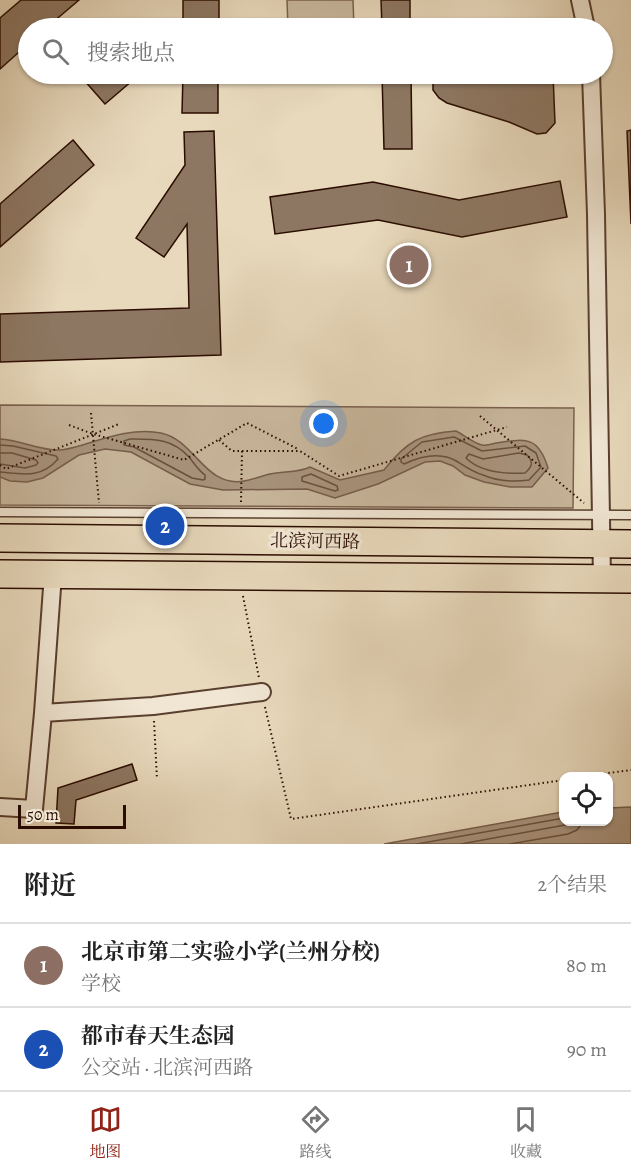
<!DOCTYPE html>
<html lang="zh">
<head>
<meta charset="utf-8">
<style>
	:root { --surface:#fff; --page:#f6f6f6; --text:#222; --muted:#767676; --line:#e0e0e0; --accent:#8f2418 }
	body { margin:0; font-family:Alegreya,"Noto Serif SC",serif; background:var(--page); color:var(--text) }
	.controls { position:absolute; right:18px; bottom:18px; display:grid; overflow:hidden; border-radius:12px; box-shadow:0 2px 4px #0004 }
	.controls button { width:54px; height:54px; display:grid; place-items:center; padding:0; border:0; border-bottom:2px solid var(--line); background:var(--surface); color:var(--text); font:30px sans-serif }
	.scale { position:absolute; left:18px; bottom:15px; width:108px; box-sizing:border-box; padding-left:6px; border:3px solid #2b0c00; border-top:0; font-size:16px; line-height:21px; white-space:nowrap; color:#2b0c00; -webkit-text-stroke:4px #f0e6d3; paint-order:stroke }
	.you { position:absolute; left:324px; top:424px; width:21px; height:21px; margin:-15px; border:4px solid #fff; border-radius:50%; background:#1a73e8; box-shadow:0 0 0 9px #1a73e833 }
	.badge { display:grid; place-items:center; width:39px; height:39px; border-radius:50%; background:var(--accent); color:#fff; font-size:20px; font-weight:700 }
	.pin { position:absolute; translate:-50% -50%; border:3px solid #fff; box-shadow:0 2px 6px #0006 }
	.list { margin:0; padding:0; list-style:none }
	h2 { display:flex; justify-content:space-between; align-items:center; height:78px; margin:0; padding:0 24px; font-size:26px }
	h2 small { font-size:20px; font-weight:400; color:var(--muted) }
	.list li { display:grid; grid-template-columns:39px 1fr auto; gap:18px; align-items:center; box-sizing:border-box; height:84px; padding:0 24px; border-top:2px solid var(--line) }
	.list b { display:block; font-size:22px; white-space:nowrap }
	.list p { margin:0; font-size:20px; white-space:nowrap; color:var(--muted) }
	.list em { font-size:20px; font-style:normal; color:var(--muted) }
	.icon { flex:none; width:33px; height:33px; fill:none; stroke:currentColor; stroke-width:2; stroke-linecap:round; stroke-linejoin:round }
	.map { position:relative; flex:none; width:631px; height:844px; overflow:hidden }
	.search { position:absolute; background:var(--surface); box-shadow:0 2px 4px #0004; left:18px; right:18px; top:18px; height:66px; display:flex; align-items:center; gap:15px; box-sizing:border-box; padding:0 21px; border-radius:33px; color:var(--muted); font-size:22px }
	.sheet { height:246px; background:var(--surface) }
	nav { display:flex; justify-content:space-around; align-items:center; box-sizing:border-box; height:84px; border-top:2px solid var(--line); background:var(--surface); font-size:16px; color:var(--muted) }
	nav a { display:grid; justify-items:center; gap:3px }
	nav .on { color:var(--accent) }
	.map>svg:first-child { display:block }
</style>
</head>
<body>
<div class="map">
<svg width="631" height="844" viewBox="0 0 631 844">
	<rect width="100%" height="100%" fill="#e8d9bc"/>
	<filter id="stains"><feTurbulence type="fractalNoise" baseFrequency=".00333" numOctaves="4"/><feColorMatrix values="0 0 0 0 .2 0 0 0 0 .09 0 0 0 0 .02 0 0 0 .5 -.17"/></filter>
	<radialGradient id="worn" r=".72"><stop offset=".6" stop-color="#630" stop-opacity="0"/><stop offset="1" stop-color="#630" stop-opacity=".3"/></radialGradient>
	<path fill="#c8b69c" stroke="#7a614e" stroke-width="1.5" d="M287 0H353L354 28H288Z
		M289 74H355V78L289 80Z
		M0 405 574 408 573 508 0 505Z"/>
	<path fill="#a8937c" stroke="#765d4a" stroke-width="1.5" d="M456 431C464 435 473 443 482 445 486 446 492 444 496 443 525 439 538 435 548 468L532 487H510L484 482 465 475 453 466 440 461 425 462 378 484 335 498 307 489 223 490 190 484 131 452 105 449 79 455 43 478 27 482 10 481 0 477V439C20 440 38 450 58 450 68 450 79 446 89 443 111 436 137 428 161 433 195 440 205 488 244 481 252 480 261 476 270 474 283 471 298 473 310 467L340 480 384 470C406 442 421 433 456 431Z
		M631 807V844H384L563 812 564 822H608L609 808Z"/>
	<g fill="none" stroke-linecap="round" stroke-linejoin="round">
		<path stroke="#6a503e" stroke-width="1.5" d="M454 437 482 451 525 446 536 453 541 467 529 480C514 482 497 481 483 475 473 472 466 467 458 462 441 451 421 456 404 464L401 462V459L422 442Z
			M130 439C153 439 172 438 189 457 194 463 198 470 205 475V479L203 480 192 478 134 447 124 445V441Z
			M0 445 13 446 56 456 58 459C41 479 22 474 0 472
			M0 453H12L36 460 38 463 36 465 25 468 0 464
			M519 453 527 455C534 462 532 467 525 473 506 474 480 472 466 458L469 454 483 459Z
			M311 474 337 486 338 490 335 491 302 481V477Z
			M417 844 564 818
			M461 844 565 825 572 822
			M510 844 568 834 577 830 583 822"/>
	</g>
	<path fill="#8d7762" stroke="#2b0c00" stroke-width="1.5" d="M21 0H79L46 28H28V44L0 69V18Z
		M183 0H219V28H183Z
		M381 0H410V28H382Z
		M440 20 545 22 552 26V28H432L436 22Z
		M91 74H140L105 104 84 80Z
		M183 74H218V113H182Z
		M382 74H411L412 149H384Z
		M433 74H553L555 123 546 133 537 134 509 122 447 103 439 98 433 90Z
		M631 130V224L627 131Z
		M214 131 221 355 0 362V314L189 308 187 224 164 257 136 238 185 165 184 132Z
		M73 140 94 165 0 247V204Z
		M560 181 567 217 462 237 378 220 275 234 270 197 373 182 459 200Z
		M132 764 137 780 76 800 74 824 56 823 58 788Z"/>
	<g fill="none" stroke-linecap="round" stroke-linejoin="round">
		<defs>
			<path id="lane" d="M0 512 631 515"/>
			<path id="street" d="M580 0 586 28
				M591 74 596 214 602 579
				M53 574 43 713 153 706 262 692
				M0 807 34 809 43 713"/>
			<path id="primary" d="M0 538 631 544
				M0 574 631 579"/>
		</defs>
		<use href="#lane" stroke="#5a3f2f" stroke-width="11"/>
		<use href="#street" stroke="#5a3f2f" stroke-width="20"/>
		<use href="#primary" stroke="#2b0c00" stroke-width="30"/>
		<path stroke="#2b0c00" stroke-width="2" stroke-dasharray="1.5 3" stroke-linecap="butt" d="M91 413 99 503
			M480 416 584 503
			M69 425 93 434 184 460 247 423 298 449
			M219 440 232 451H300L339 476 507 427
			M0 465 6 469 119 424
			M241 502 242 451
			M243 596 259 678
			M265 707 291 819 564 780
			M154 721 157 779
			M586 776 631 770"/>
		<use href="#lane" stroke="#f0e6d3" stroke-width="8"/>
		<use href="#street" stroke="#f0e6d3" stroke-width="16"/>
		<use href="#primary" stroke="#e8d9bc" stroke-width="27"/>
	</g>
	<g text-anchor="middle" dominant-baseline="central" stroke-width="6" stroke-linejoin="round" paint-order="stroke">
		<g font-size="18" fill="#2b0c00" stroke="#f0e6d3">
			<text transform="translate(315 541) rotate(1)">北滨河西路</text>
		</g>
	</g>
	<rect width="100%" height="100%" filter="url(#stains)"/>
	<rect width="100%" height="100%" fill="url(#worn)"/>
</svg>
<div class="controls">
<button><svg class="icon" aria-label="locate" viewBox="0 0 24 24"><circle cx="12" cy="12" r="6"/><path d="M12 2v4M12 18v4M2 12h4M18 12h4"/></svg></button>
</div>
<div class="scale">50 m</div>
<div class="you"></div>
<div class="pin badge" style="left:409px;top:265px;background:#8d6e63">1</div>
<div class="pin badge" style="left:165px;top:526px;background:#1a4fb4">2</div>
<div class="search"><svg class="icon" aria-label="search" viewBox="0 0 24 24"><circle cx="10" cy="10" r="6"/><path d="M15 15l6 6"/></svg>搜索地点</div>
</div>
<section class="sheet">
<h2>附近<small>2个结果</small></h2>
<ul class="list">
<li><span class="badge" style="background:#8d6e63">1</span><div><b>北京市第二实验小学(兰州分校)</b><p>学校</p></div><em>80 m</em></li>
<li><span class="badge" style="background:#1a4fb4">2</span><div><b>都市春天生态园</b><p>公交站 · 北滨河西路</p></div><em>90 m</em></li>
</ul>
</section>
<nav>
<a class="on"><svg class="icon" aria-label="map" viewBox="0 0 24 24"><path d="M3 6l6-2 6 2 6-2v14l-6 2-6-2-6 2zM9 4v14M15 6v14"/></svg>地图</a>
<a><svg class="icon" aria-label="directions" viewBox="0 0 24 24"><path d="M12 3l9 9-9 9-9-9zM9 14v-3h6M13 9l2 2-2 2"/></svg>路线</a>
<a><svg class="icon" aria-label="saved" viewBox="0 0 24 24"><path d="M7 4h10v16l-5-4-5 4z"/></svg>收藏</a>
</nav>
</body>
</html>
